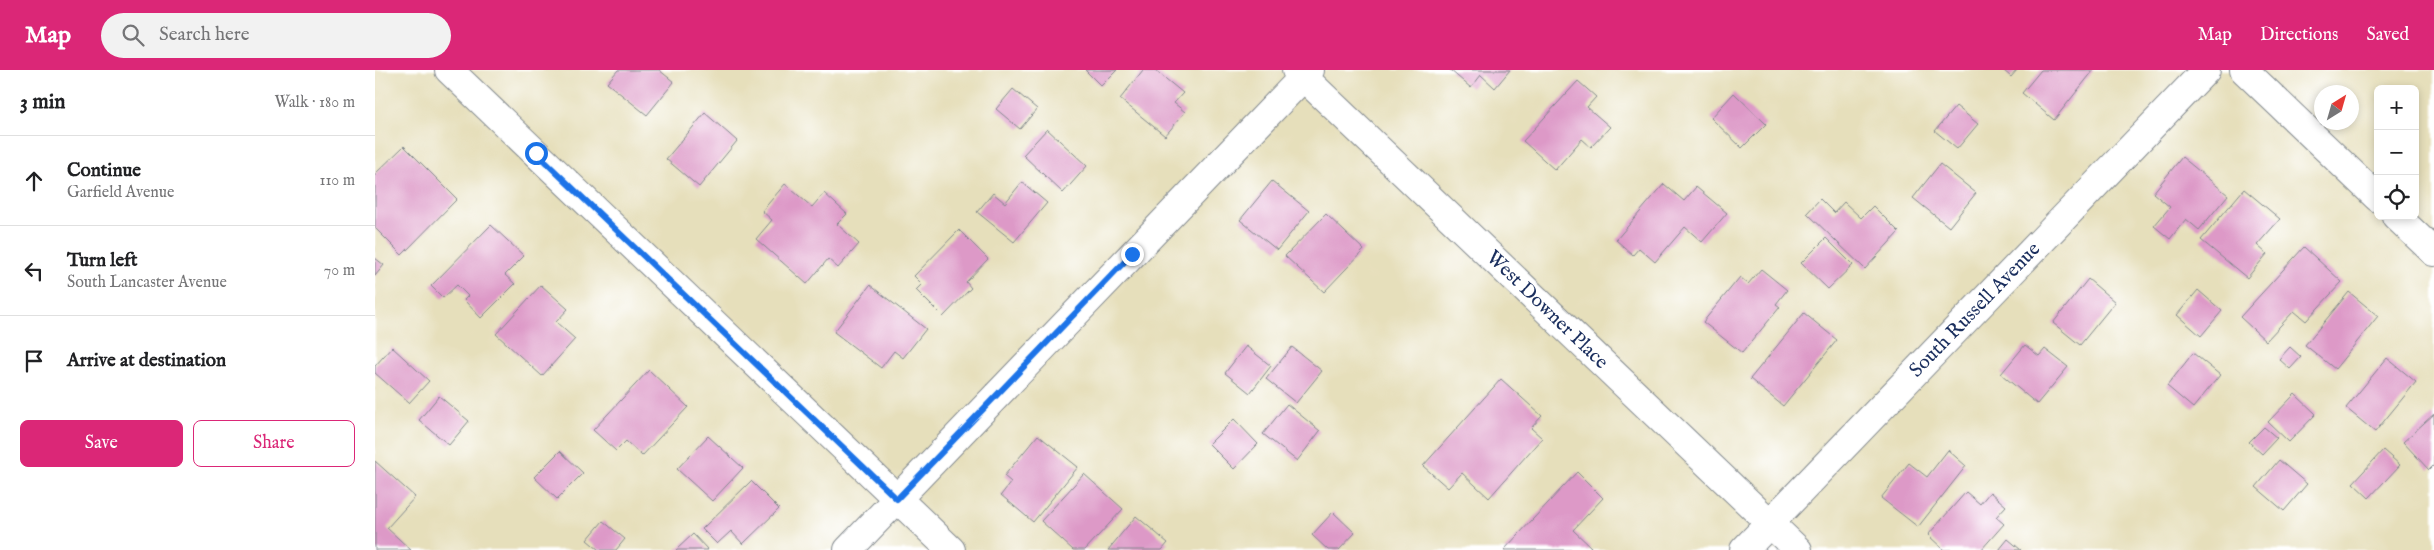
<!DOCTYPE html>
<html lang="en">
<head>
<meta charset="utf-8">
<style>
	:root { --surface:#fff; --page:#f2f2f2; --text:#202124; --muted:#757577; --line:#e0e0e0; --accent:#db2777 }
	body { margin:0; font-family:"IM FELL English",serif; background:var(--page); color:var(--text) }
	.controls { position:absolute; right:15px; top:15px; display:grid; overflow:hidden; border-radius:8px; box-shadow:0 2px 8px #0003 }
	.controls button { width:45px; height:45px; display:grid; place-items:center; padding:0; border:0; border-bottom:1px solid var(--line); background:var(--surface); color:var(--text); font:25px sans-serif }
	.compass { position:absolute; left:1939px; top:15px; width:45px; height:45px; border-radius:50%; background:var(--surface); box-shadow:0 2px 8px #0003; rotate:37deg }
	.stop { position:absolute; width:15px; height:15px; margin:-11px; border:4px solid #1a73e8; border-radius:50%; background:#fff }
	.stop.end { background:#1a73e8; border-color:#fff; box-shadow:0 1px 5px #0008 }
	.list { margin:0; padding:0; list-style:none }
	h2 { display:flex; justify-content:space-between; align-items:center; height:65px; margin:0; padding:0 20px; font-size:21px }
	h2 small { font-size:16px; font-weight:400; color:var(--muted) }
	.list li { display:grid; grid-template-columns:32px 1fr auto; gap:15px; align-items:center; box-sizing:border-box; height:90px; padding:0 20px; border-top:1px solid var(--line) }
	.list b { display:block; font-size:19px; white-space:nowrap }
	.list p { margin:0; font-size:16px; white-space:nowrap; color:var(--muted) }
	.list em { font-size:16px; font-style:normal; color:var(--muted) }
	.actions { display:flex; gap:10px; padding:15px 20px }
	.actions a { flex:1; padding:11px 0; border:1px solid var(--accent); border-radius:8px; text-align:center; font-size:18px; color:var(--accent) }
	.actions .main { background:var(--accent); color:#fff }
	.icon { flex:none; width:28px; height:28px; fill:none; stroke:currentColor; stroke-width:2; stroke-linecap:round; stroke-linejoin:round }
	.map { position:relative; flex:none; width:2059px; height:480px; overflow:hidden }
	header { display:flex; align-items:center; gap:30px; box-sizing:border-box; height:70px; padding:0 25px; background:var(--accent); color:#fff }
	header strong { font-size:24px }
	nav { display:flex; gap:28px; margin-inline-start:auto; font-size:18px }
	.search { width:350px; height:45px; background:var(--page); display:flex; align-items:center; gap:12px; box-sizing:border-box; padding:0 18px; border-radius:28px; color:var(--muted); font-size:19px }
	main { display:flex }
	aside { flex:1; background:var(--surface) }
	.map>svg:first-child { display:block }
</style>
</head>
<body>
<header>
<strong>Map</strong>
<div class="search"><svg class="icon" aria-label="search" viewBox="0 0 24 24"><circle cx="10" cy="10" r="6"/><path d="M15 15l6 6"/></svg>Search here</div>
<nav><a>Map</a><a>Directions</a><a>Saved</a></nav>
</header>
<main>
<aside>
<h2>3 min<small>Walk · 180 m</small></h2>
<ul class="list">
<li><svg class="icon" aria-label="ahead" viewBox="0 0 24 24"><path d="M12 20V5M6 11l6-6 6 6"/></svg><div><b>Continue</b><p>Garfield Avenue</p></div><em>110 m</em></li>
<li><svg class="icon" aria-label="left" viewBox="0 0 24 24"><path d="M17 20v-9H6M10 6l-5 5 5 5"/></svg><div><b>Turn left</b><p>South Lancaster Avenue</p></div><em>70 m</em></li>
<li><svg class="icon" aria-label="arrive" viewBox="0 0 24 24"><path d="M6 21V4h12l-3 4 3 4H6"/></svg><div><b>Arrive at destination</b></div></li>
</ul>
<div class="actions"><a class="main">Save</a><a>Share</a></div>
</aside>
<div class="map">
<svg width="2059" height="480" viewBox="0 0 2059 480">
	<rect width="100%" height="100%" fill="#fff"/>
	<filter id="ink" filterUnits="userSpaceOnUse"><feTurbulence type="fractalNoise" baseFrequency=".02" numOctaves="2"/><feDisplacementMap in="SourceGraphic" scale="10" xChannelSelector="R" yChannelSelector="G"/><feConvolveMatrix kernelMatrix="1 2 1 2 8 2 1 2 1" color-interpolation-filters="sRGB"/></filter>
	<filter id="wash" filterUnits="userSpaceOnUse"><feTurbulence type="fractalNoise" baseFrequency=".0096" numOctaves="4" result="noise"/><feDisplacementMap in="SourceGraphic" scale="20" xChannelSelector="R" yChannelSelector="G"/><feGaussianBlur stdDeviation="1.12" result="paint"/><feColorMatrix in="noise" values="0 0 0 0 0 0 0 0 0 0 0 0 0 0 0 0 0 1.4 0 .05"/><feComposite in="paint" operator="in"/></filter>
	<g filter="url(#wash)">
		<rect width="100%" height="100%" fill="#e6dfbb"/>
		<g id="blocks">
			<path fill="#dd99c7" d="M243 0H284L299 12 272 45 232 13Z
				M710 0H742L726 16Z
				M768 0H780L808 23 799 33 810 42 790 66 745 29Z
				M1075 0H1135L1120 18 1106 5 1096 18Z
				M1628 0H1642L1636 7Z
				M1666 0H1718V1L1679 50 1647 23Z
				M1203 11 1221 27 1212 37 1235 57 1216 77 1207 69 1180 100 1148 71Z
				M638 19 662 39 645 59 621 39Z
				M1359 23 1391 54 1367 78 1336 48Z
				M1581 36 1603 54 1582 79 1560 61Z
				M330 43 362 71 324 117 291 89Z
				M672 59 712 96 688 123 648 85Z
				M29 76 82 129 27 185 0 158V104Z
				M1807 87 1853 125 1824 160 1811 149 1795 169 1779 156 1795 137 1778 123Z
				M1565 94 1601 123 1574 157 1538 128Z
				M897 111 934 141 902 180 865 150Z
				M647 112 672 133 639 172 602 142 618 123 630 133Z
				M410 114 437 137 449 123 472 144 462 154 484 174 463 198 453 189 432 214 381 169 397 150 387 141Z
				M1289 114 1309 131 1321 117 1352 143 1327 172 1310 157 1280 192 1264 178 1258 185 1241 170Z
				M1869 119 1905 149 1882 175 1892 184 1872 208 1826 170Z
				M1445 129 1459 143 1469 132 1486 148 1498 136 1524 162 1490 199 1432 143Z
				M951 144 989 180 949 222 910 186Z
				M116 155 149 186 130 205 140 214 106 248 89 230 93 226 82 215 68 228 56 216Z
				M584 160 613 189 591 212 596 218 568 247 541 220 547 214 539 206Z
				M1451 168 1478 195 1453 219 1426 193Z
				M1929 177 1967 212 1931 251 1919 241 1891 271 1865 247Z
				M0 188 9 195 0 206Z
				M1386 199 1412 220 1401 234 1405 237 1367 283 1328 252 1365 207 1373 214Z
				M1713 209 1740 232 1705 275 1678 253Z
				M166 215 193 239 181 252 200 269 167 306 121 264Z
				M495 215 551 259 528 288 519 281 506 298 459 262Z
				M1823 220 1847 241 1826 266 1802 245Z
				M1974 222 2003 246 1960 299 1930 275Z
				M1429 243 1462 270 1408 336 1375 309Z
				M1650 275 1664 286 1670 279 1693 297 1662 334 1626 304Z
				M871 276 896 296 875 323 850 303Z
				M17 277 54 311 34 333 0 303V296Z
				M917 277 947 301 921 333 891 309Z
				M1915 277 1926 287 1915 299 1904 289Z
				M1818 283 1845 305 1818 338 1792 316Z
				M2012 288 2041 312 2000 362 1971 338Z
				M274 300 313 337 267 386 251 371 241 381 218 360Z
				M1126 309 1167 346 1156 358 1167 368 1114 428 1087 403 1073 418 1048 396Z
				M1920 324 1941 344 1914 372 1893 352Z
				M64 326 94 351 74 375 44 350Z
				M912 334 945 361 922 391 888 364Z
				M2059 344V395L2054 400 2028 372Z
				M859 349 883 374 859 399 834 374Z
				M1889 357 1902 368 1887 384 1874 372Z
				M663 365 703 397 658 452 626 425 636 412 629 406Z
				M333 366 368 398 337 431 302 399Z
				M1573 380 1591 396 1543 457 1506 428 1534 393 1552 407Z
				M2008 380 2025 395 1994 428 1978 413Z
				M185 381 208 403 182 429 159 407Z
				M1904 390 1932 414 1909 441 1881 417Z
				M0 391 40 427 12 458 36 480H0Z
				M1202 402 1228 428 1198 460 1216 477 1213 480H1129Z
				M709 404 748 439 710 480H698L666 451Z
				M376 411 404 439 368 474 356 461 342 474 327 459Z
				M1591 422 1605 434 1615 422 1631 436 1621 447 1629 454 1606 480H1569L1553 465Z
				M958 442 980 463 964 480H953L937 465Z
				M761 446 793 473 787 480H733Z
				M228 451 250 469 241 480H224L212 470Z
				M318 464 333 480H301Z
				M1633 469 1646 480H1624Z"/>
		</g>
	</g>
	<g filter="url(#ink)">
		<use href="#blocks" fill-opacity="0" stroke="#80878c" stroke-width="1"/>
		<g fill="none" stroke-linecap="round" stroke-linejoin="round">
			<defs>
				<path id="minor" d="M74 0 576 480
					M921 0 1423 480
					M473 480 935 0
					M1369 480 1831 0"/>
				<path id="major" d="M1869 0 2003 128
					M2021 146 2059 182"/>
			</defs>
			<use href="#minor" stroke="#80878c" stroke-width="30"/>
			<use href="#major" stroke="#80878c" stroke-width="30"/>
			<use href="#minor" stroke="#fff" stroke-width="28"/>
			<use href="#major" stroke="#fff" stroke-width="28"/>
		</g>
	</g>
	<g fill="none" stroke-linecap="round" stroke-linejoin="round" filter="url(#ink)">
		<path stroke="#1a73e8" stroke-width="6" d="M161 83 522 429 757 184"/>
	</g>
	<g text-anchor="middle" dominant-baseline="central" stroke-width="4" stroke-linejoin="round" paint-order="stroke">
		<g font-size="20" fill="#1b2f5e" stroke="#fff">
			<text transform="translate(1172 240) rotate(44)">West Downer Place</text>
			<text transform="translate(1600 240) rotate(-46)">South Russell Avenue</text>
		</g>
	</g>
</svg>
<div class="controls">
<button>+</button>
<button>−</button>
<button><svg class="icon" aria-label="locate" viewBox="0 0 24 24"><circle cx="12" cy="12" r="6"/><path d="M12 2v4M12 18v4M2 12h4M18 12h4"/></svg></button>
</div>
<svg class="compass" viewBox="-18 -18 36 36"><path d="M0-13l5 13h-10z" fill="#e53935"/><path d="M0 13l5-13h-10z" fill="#757577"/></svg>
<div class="stop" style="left:161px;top:83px"></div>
<div class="stop end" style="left:757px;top:184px"></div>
</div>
</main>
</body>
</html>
